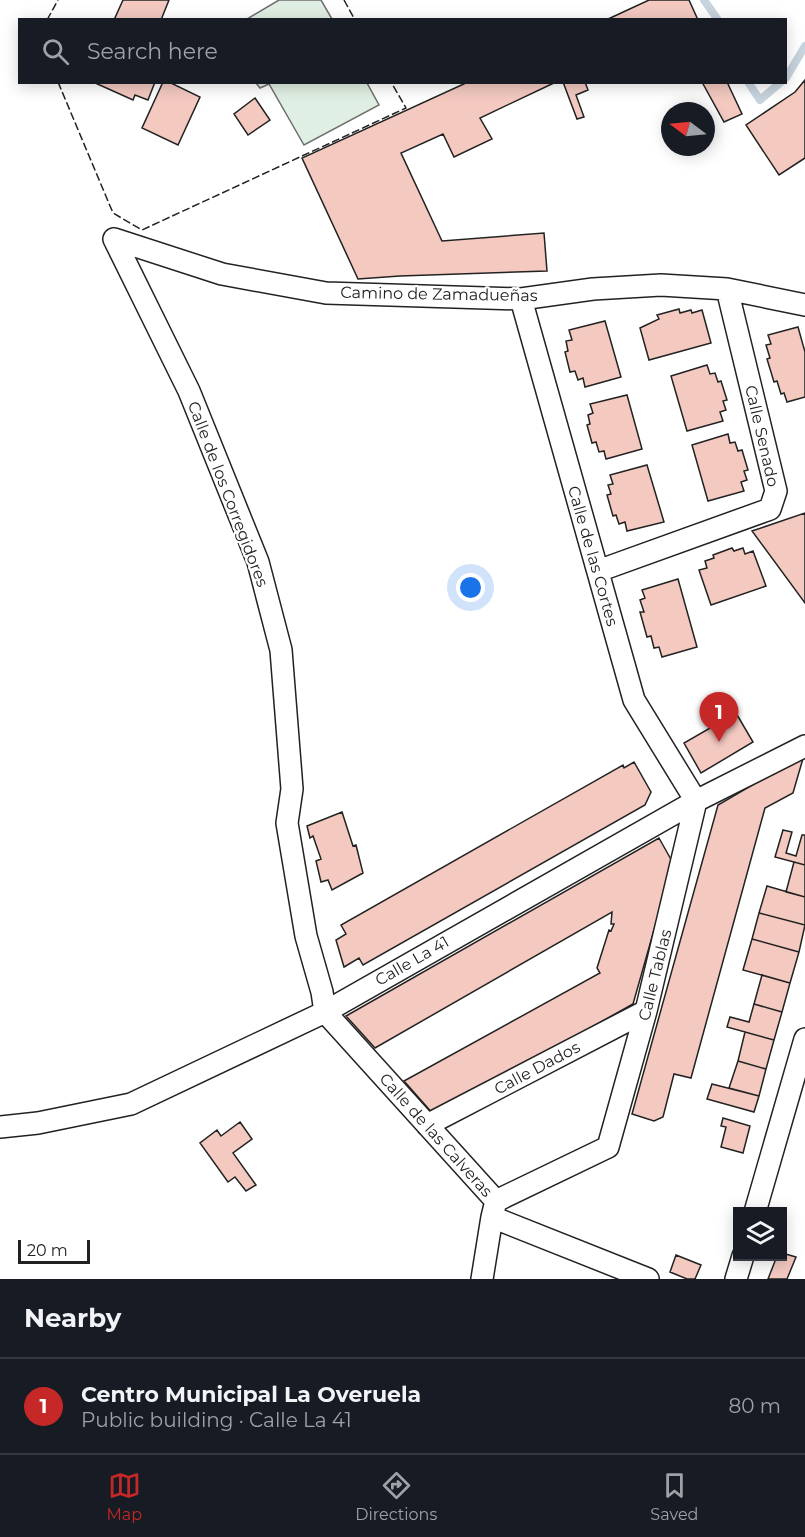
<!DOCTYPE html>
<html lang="en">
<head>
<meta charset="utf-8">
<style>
	:root { --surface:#171b24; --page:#20242c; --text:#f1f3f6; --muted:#9ea1a6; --line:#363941; --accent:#c62828 }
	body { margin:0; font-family:Montserrat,sans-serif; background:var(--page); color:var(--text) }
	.controls { position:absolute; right:18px; bottom:18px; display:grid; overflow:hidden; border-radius:0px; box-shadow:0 3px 15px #0003 }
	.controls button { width:54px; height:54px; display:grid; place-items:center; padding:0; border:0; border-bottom:2px solid var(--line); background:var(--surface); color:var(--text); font:30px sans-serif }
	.compass { position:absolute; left:661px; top:102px; width:54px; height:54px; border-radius:50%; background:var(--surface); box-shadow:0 3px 15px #0003; rotate:286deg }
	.scale { position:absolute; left:18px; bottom:15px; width:72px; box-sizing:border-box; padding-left:6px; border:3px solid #222; border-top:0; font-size:16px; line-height:21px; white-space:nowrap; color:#222; -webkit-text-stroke:4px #fff; paint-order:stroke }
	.you { position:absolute; left:471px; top:588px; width:21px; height:21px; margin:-15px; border:4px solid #fff; border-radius:50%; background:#1a73e8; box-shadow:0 0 0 9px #1a73e833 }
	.badge { display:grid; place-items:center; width:39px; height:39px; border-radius:50%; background:var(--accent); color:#fff; font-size:20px; font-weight:700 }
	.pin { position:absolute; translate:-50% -50px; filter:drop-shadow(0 2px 3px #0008) }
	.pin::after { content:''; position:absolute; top:32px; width:21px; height:18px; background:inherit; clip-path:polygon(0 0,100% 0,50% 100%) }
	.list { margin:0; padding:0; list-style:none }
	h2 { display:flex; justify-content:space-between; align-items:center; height:78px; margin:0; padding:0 24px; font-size:26px }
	h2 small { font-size:20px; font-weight:400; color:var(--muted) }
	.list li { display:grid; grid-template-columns:39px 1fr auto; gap:18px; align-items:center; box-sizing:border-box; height:96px; padding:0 24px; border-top:2px solid var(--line) }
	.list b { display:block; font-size:22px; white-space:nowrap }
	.list p { margin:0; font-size:20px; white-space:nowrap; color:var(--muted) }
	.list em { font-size:20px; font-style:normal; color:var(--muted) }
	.icon { flex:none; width:33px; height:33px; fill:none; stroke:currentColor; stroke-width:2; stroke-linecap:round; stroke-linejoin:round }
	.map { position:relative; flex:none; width:805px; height:1279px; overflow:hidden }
	.search { position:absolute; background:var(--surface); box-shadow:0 3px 15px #0003; left:18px; right:18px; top:18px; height:66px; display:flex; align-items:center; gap:15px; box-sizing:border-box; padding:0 21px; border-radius:0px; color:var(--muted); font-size:22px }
	.sheet { height:174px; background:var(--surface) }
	nav { display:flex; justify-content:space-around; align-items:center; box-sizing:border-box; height:84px; border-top:2px solid var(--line); background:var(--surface); font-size:16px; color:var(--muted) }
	nav a { display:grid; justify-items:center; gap:3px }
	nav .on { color:var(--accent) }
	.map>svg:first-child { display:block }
</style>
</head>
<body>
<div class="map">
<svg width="805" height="1279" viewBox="0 0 805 1279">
	<rect width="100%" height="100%" fill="#fff"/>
	<path fill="#e0efe3" stroke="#6f6f6f" stroke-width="1.5" d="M279 0H321L332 19H247Z
		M256 83H367L379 105 304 145 269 84 260 88Z"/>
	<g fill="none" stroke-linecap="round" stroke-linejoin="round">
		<path stroke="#c7d3dd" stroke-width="8" d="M704 0 718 20
			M786 78 805 46
			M748 82 760 100 781 82"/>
	</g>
	<path fill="#f3c9c0" stroke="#222" stroke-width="1.5" d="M123 0H169L161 20H114Z
		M649 0H689L698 20H606Z
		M805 80V158L779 175 746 125 795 92Z
		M93 82H155L148 100 135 95 133 100Z
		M163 82H169L200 97 178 145 142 128Z
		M468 82H556L480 118 492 139 454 157 443 134 401 153 442 241 544 233 547 271 400 276 358 279 302 158Z
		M563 82H585L588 90 576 95 584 117 577 119Z
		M702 82H727L742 114 724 122Z
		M255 98 270 120 248 135 234 114Z
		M679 309 680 313 691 310 692 313 702 310 711 343 649 360 640 328 659 319 657 315Z
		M605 321 621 377 585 387 583 378 578 380 575 371 570 372 565 352 568 351 566 341 572 340 569 330Z
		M798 327 805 352V397L787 402 784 393 781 394 777 381 774 382 767 359 770 358 766 345 771 344 768 335Z
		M707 365 710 374 715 373 718 382 721 381 727 400 723 401 726 410 720 412 723 421 687 431 671 376Z
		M627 395 642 449 606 459 604 451 599 452 596 442 592 443 587 425 590 424 588 415 593 413 590 404Z
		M728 434 730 443 735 442 738 451 742 450 748 470 744 471 747 480 741 482 744 491 708 501 692 445Z
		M647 465 664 522 627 531 625 522 619 524 616 515 613 516 607 495 611 494 608 485 613 484 610 475Z
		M805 513V603L752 531Z
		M732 548 734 551 743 548 745 554 753 551 766 586 711 605 699 570 707 568 705 561 714 558 713 555Z
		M678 579 697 647 662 657 659 647 654 648 651 636 647 637 640 612H644L640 600 645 598 642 590Z
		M736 713 753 742 701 773 684 743Z
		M804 755 793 793 765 808 691 1078 674 1074 663 1117 654 1121 632 1114 718 805Z
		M634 762 651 792 645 805 363 965 359 958 344 967 336 940 346 934 341 925 623 765 624 768Z
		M342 812 353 846 356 845 363 873 332 890 328 880 321 882 316 861 321 859 313 836 310 838 307 826Z
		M783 830 792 832 786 853 796 856 802 835H805V865L775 857Z
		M659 838 673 863 633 1004 434 1115 404 1081 600 973 597 968 609 930 611 931 614 924H611L612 912 375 1048 346 1016Z
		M794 862 805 865V897L786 892Z
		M767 886 805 897V925L759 913Z
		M759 913 805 925 799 952 752 939Z
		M752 939 799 952 790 983 743 970Z
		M762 975 790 983 782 1012 754 1004Z
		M754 1004 782 1012 774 1040 727 1027 730 1017 749 1022Z
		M745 1032 774 1040 766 1069 738 1061Z
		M738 1061 766 1069 759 1096 729 1088Z
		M712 1084 759 1096 754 1112 707 1099Z
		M723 1118 750 1126 743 1153 721 1147 726 1127 721 1126Z
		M240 1122 252 1139 233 1153 256 1185 246 1191 235 1177 228 1182 200 1143 217 1130 221 1136Z
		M782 1253 796 1257 787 1279H768L777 1256H782Z
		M676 1255 701 1265 695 1279H687L670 1272Z"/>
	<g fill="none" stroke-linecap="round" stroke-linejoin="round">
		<defs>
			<path id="minor" d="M114 239 189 391 258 562 281 650 292 789 287 823 306 936 322 992 325 1012 496 1201 492 1217 648 1279
				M114 239 222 274 326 293 521 299 593 289 661 285 727 289 805 305
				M598 571 770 509 776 491 727 289
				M427 1125 646 1011
				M0 1127 38 1123 131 1104 325 1012 696 801 805 746
				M496 1201 608 1147 646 1011 696 801 634 700 521 299
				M755 1212 805 1039
				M482 1279 492 1217
				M736 1279 743 1256"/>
		</defs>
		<use href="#minor" stroke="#222" stroke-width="24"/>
		<use href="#minor" stroke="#fff" stroke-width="21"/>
		<path stroke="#222" stroke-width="1.5" stroke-dasharray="8 3" stroke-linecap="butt" d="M344 0 355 20
			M47 20 58 0
			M58 82 113 213 142 230 406 108 391 82"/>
	</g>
	<g text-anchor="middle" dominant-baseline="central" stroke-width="4.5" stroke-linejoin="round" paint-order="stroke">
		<g font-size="16" fill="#222" stroke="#fff">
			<text transform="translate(439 294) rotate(1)">Camino de Zamadueñas</text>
			<text transform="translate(762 436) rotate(77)">Calle Senado</text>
			<text transform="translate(228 494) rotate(69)">Calle de los Corregidores</text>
			<text transform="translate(593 556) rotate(74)">Calle de las Cortes</text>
			<text transform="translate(412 961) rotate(-30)">Calle La 41</text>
			<text transform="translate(655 975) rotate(-76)">Calle Tablas</text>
			<text transform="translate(537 1068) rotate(-28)">Calle Dados</text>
			<text transform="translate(436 1135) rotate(48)">Calle de las Calveras</text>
		</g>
	</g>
</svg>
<div class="controls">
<button><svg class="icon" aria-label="layers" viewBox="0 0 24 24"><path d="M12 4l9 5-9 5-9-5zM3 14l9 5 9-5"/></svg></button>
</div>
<svg class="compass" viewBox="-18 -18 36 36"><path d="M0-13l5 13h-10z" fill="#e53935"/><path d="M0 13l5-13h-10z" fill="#9ea1a6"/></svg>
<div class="scale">20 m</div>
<div class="you"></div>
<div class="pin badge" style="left:719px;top:742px">1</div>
<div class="search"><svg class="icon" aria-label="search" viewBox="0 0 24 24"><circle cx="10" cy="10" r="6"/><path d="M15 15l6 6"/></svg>Search here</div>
</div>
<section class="sheet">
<h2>Nearby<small></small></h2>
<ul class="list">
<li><span class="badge">1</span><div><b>Centro Municipal La Overuela</b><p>Public building · Calle La 41</p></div><em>80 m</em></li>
</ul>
</section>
<nav>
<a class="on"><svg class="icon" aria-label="map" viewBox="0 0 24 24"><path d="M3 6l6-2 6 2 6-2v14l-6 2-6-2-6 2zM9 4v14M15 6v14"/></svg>Map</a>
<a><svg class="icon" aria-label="directions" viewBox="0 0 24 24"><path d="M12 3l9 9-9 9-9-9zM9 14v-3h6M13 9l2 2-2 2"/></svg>Directions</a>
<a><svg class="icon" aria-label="saved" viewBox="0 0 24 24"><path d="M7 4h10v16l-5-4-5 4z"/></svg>Saved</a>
</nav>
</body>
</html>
